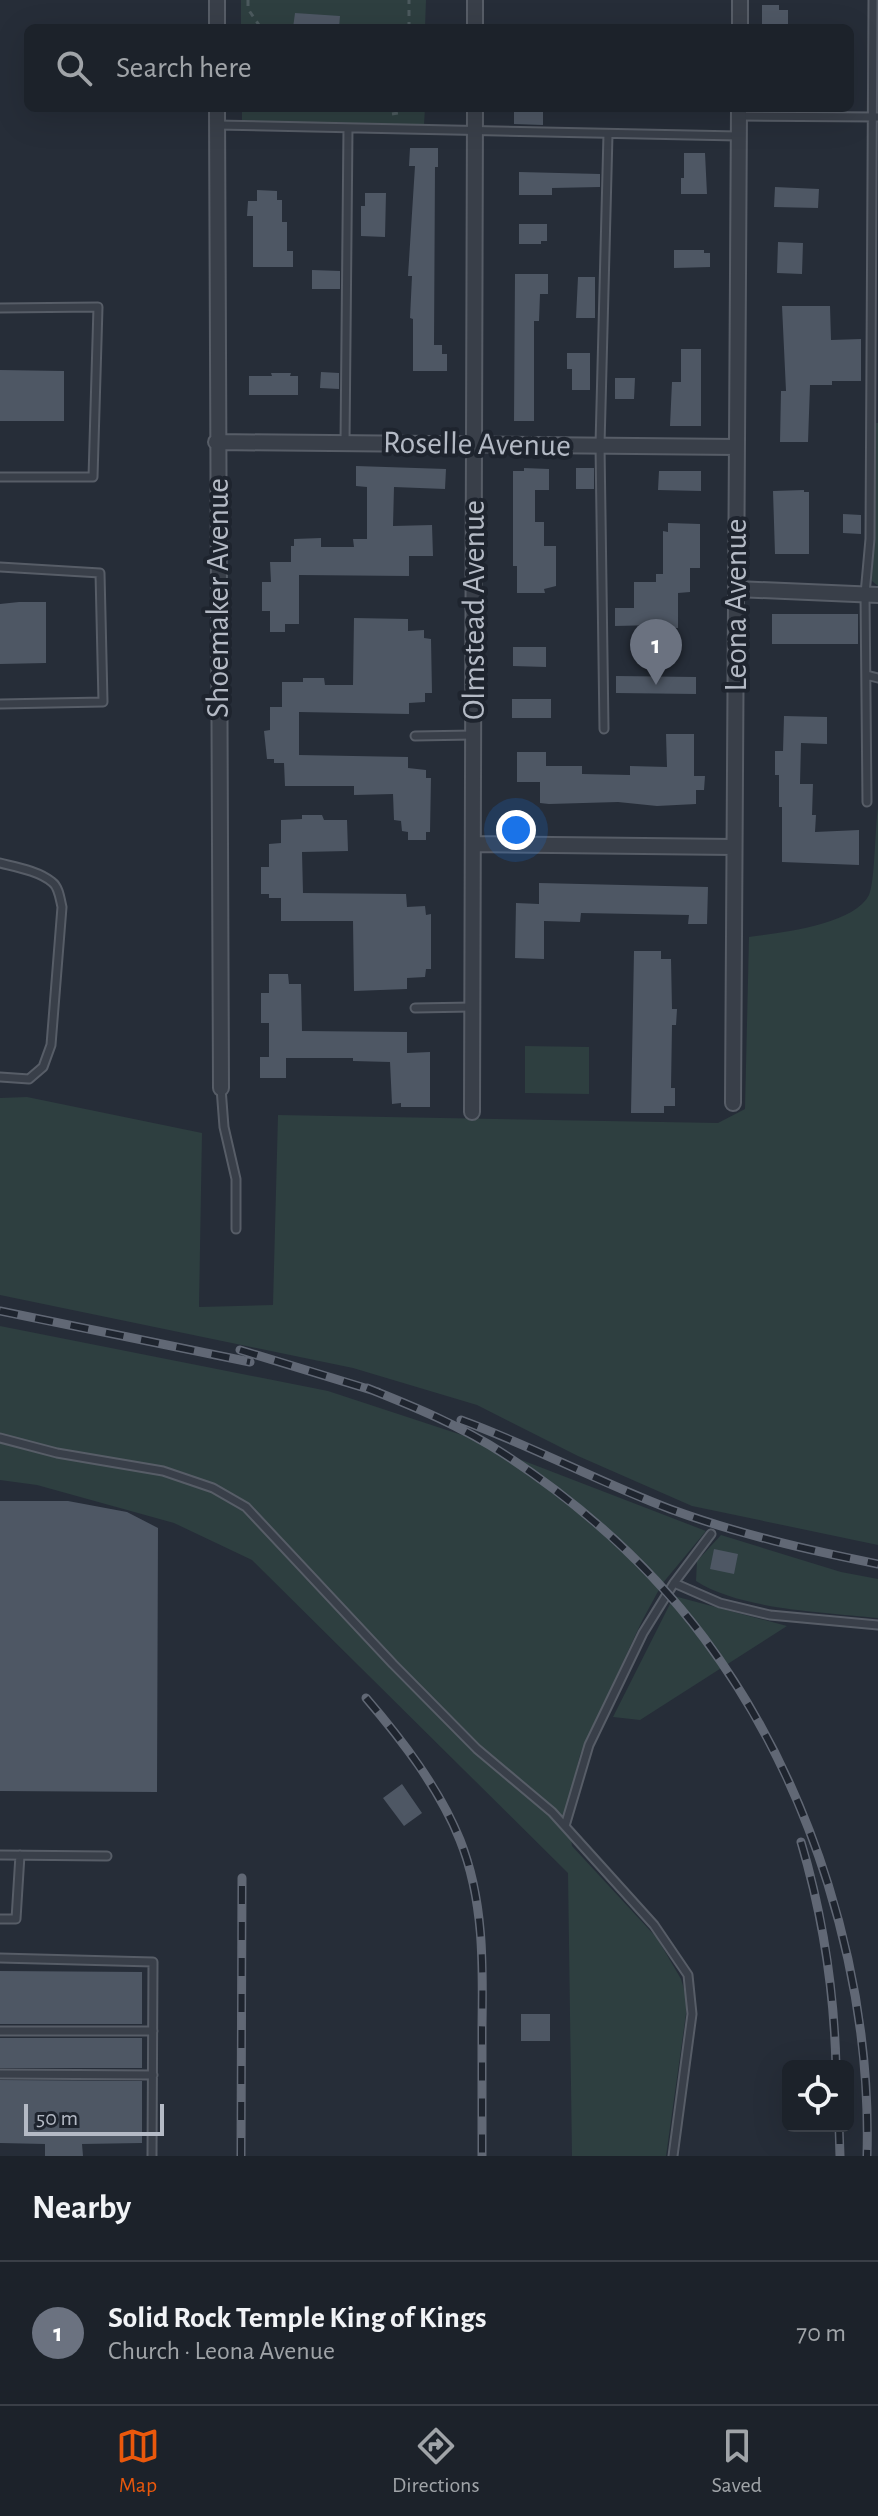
<!DOCTYPE html>
<html lang="en">
<head>
<meta charset="utf-8">
<style>
	:root { --surface:#1c222a; --page:#252a32; --text:#f1f3f6; --muted:#a0a4a8; --line:#3a3f47; --accent:#ea580c }
	body { margin:0; font-family:"Alegreya Sans",sans-serif; background:var(--page); color:var(--text) }
	.controls { position:absolute; right:24px; bottom:24px; display:grid; overflow:hidden; border-radius:12px; box-shadow:0 8px 32px #0002 }
	.controls button { width:72px; height:72px; display:grid; place-items:center; padding:0; border:0; border-bottom:2px solid var(--line); background:var(--surface); color:var(--text); font:40px sans-serif }
	.scale { position:absolute; left:24px; bottom:20px; width:140px; box-sizing:border-box; padding-left:8px; border:4px solid #b4bac5; border-top:0; font-size:22px; line-height:28px; white-space:nowrap; color:#b4bac5; -webkit-text-stroke:6px #1e242e; paint-order:stroke }
	.you { position:absolute; left:516px; top:830px; width:28px; height:28px; margin:-20px; border:6px solid #fff; border-radius:50%; background:#1a73e8; box-shadow:0 0 0 12px #1a73e833 }
	.badge { display:grid; place-items:center; width:52px; height:52px; border-radius:50%; background:var(--accent); color:#fff; font-size:26px; font-weight:700 }
	.pin { position:absolute; translate:-50% -66px; filter:drop-shadow(0 2px 4px #0008) }
	.pin::after { content:''; position:absolute; top:42px; width:28px; height:24px; background:inherit; clip-path:polygon(0 0,100% 0,50% 100%) }
	.list { margin:0; padding:0; list-style:none }
	h2 { display:flex; justify-content:space-between; align-items:center; height:104px; margin:0; padding:0 32px; font-size:34px }
	h2 small { font-size:26px; font-weight:400; color:var(--muted) }
	.list li { display:grid; grid-template-columns:52px 1fr auto; gap:24px; align-items:center; box-sizing:border-box; height:144px; padding:0 32px; border-top:2px solid var(--line) }
	.list b { display:block; font-size:30px; white-space:nowrap }
	.list p { margin:0; font-size:26px; white-space:nowrap; color:var(--muted) }
	.list em { font-size:26px; font-style:normal; color:var(--muted) }
	.icon { flex:none; width:44px; height:44px; fill:none; stroke:currentColor; stroke-width:2; stroke-linecap:round; stroke-linejoin:round }
	.map { position:relative; flex:none; width:878px; height:2156px; overflow:hidden }
	.search { position:absolute; background:var(--surface); box-shadow:0 8px 32px #0002; left:24px; right:24px; top:24px; height:88px; display:flex; align-items:center; gap:20px; box-sizing:border-box; padding:0 28px; border-radius:12px; color:var(--muted); font-size:30px }
	.sheet { height:248px; background:var(--surface) }
	nav { display:flex; justify-content:space-around; align-items:center; box-sizing:border-box; height:112px; border-top:2px solid var(--line); background:var(--surface); font-size:22px; color:var(--muted) }
	nav a { display:grid; justify-items:center; gap:4px }
	nav .on { color:var(--accent) }
	.map>svg:first-child { display:block }
</style>
</head>
<body>
<div class="map">
<svg width="878" height="2156" viewBox="0 0 878 2156">
	<rect width="100%" height="100%" fill="#262d38"/>
	<path fill="#2e3f40" d="M241 0H426L425 28H241Z
		M242 108H425L424 125 242 123Z
		M875 423H878V586L872 581Z
		M878 808V1545L692 1506 578 1456 477 1405 353 1368 0 1295V1098L27 1097 202 1133 199 1307 273 1305 278 1115 718 1123 745 1109 749 937C779 933 854 925 869 895 875 883 875 826 878 808Z
		M525 1046 589 1047V1094L525 1093Z
		M0 1326 328 1391 465 1436 498 1451 706 1531 662 1584 642 1621 580 1755 567 1807 572 1846 657 1938 681 1979 686 1996V2014L666 2156H572L568 1873 252 1560 174 1523 37 1485 0 1480Z
		M721 1535 841 1572 878 1579V1618C825 1612 741 1610 696 1581L697 1561Z
		M674 1596 787 1626 640 1720 613 1717Z"/>
	<path fill="#4e5764" d="M762 5H779V10H788V28H762Z
		M295 13 340 16 339 28H293Z
		M514 108H543V125L514 124Z
		M410 148H438V167H435L434 345H442V354H447V371H413V319L410 318 412 276H408L415 166H409Z
		M684 153H705L707 194H681V178H684Z
		M519 172 600 174V187L552 188V195H519Z
		M775 187 819 189 818 208 774 207Z
		M257 190 277 191V200H282V222H287V251H293V267H253V216H247L248 201H257Z
		M365 193H386L385 237 361 236V206H365Z
		M519 224H547V241H541V244H519Z
		M778 242 803 243 802 274 777 273Z
		M674 250H704V253H710V267L674 268Z
		M312 270 340 271V289H312Z
		M515 274H548V294H540L539 321H534V421H514Z
		M578 277H595V318H576Z
		M782 306H830L831 340 861 339V381H832V385H810L808 442H780L781 391H786Z
		M681 349H701V426H670L672 382H681Z
		M567 353H590V390H572V369H567Z
		M0 370 64 371V421H0Z
		M321 372 339 373V389L320 388Z
		M271 373H291L290 376H298V395H249V376H272Z
		M615 378H635L634 399H615Z
		M356 466 446 469 445 489 394 487 393 526 432 525 433 556H409V576L299 575V624H285V632H270V611H262V582H271L270 562H291V546H294V539L321 538V547H354L353 539H367V487L356 486Z
		M524 468 549 469V490H535V522H544V546H556V586L544 589 545 593H517V566H513V471H524Z
		M576 468H594V489H576Z
		M659 471H701V491L658 490Z
		M804 490V492H809V554H775L773 491Z
		M843 514 861 515V534L843 533Z
		M668 523 700 524V568H690V592L678 593V628H658V625L615 626V608H634V582H656V574H663V531L668 532Z
		M19 602H46V663L0 664V604Z
		M772 614H858V644H772Z
		M354 618 408 619V631L424 630V638L431 639 432 693H425V702L409 703V714L299 712V755L408 757V768L426 770V778H431L430 832H426V840H408V832L402 831 401 821 394 820 393 794 354 795V786H285L284 763H274V759H267L264 731 270 730V707H282V682H303V678H324L325 685H353Z
		M513 647H546V667L513 666Z
		M616 676 696 677V694L616 693Z
		M512 699H551V718H512Z
		M784 716 827 717V744L801 743 800 784H813L812 815H816L815 832 859 830V865L782 862V807H779V775H775V751H783Z
		M666 734H694V776H705L704 790H696V804L657 806 618 802 549 804 540 803V782H517V752H546V766H582V774L630 775V766L667 767Z
		M302 815H322L324 820H347L348 851 302 852 303 893 406 894 407 907 425 906 426 915 431 914V969H426L425 977 407 978V989L354 991 353 921H281V898H269V894H261V867H269V844L281 843V820L302 819Z
		M539 883 708 887 707 924H688L689 915 581 913 580 922 544 921V959L515 958 516 903 539 904Z
		M634 951H661V959H671L672 1009H677L676 1025H672L671 1088H675V1106H664V1113H631Z
		M269 974H288L289 984H301L302 1031 407 1032V1053L430 1052V1107H401V1103L392 1104 390 1062 353 1061V1058H286V1078H260V1057H269V1023H261V993H269Z
		M0 1501H68L127 1512 158 1528 157 1792 0 1791Z
		M714 1549 738 1554 734 1574 710 1569Z
		M402 1784 422 1813 404 1826 383 1798Z
		M0 1971 142 1972V2024H0Z
		M521 2014H550V2041H521Z
		M0 2038H142V2068H0Z
		M0 2080 142 2081V2143L82 2144 83 2156H45V2144L0 2143Z"/>
	<g fill="none" stroke-linecap="round" stroke-linejoin="round">
		<defs>
			<path id="lane" d="M739 116 878 117
				M217 125 738 136
				M0 308 98 307 93 477H0
				M345 443 348 128
				M0 567 100 573 103 702 0 704
				M866 675 878 678
				M604 729 600 445 608 134
				M415 736 473 735
				M867 802 865 594 870 539 873 0
				M0 863C16 867 39 871 52 882 59 887 60 899 62 907L51 1045 43 1067 29 1079 0 1077
				M415 1008 472 1007
				M221 1088 224 1127 236 1179V1229
				M0 1438 57 1453 163 1471 213 1488 246 1507 393 1664 477 1749 552 1812 654 1925 688 1975 692 2014 673 2156
				M674 1583 720 1603 770 1615 878 1625
				M565 1826 589 1745 643 1633 674 1583 711 1534
				M0 1855 107 1856
				M0 1919H16L20 1855
				M0 1958 153 1962 152 2156
				M0 2031H153
				M0 2074 153 2075"/>
			<path id="street" d="M217 28V0
				M475 28V0
				M740 28V0
				M217 108 221 1088
				M216 442 737 447
				M736 589 878 595
				M473 844 734 847
				M733 1103 739 108
				M472 1112 475 108"/>
		</defs>
		<use href="#lane" stroke="#575d67" stroke-width="11"/>
		<use href="#street" stroke="#575d67" stroke-width="18"/>
		<path stroke="#4c5a5e" stroke-width="3" stroke-dasharray="6 6" stroke-linecap="butt" d="M248 0V9L261 28
			M409 28V0
			M392 114 398 113 402 108"/>
		<use href="#lane" stroke="#393f49" stroke-width="7"/>
		<use href="#street" stroke="#393f49" stroke-width="14"/>
		<defs>
			<path id="rail" d="M0 1311 250 1362
				M240 1350 378 1392
				M367 1388C415 1407 461 1426 504 1454 579 1503 650 1566 704 1638 812 1783 872 1976 867 2156
				M461 1420C532 1446 599 1482 670 1509 738 1534 808 1550 878 1564
				M366 1698C402 1740 439 1788 460 1840 484 1900 483 1965 482 2027 482 2070 482 2113 482 2156
				M801 1842C823 1916 834 1989 836 2066
				M839 2126 840 2156
				M241 2156 242 1878"/>
		</defs>
		<use href="#rail" stroke="#616875" stroke-width="9"/>
		<use href="#rail" stroke="#1e242e" stroke-width="6" stroke-dasharray="18" stroke-linecap="butt"/>
	</g>
	<g text-anchor="middle" dominant-baseline="central" stroke-width="8" stroke-linejoin="round" paint-order="stroke">
		<g font-size="32" fill="#b4bac5" stroke="#1e242e">
			<text transform="translate(477 444) rotate(1)">Roselle Avenue</text>
			<text transform="translate(218 598) rotate(-90)">Shoemaker Avenue</text>
			<text transform="translate(736 605) rotate(-90)">Leona Avenue</text>
			<text transform="translate(474 610) rotate(-90)">Olmstead Avenue</text>
		</g>
	</g>
</svg>
<div class="controls">
<button><svg class="icon" aria-label="locate" viewBox="0 0 24 24"><circle cx="12" cy="12" r="6"/><path d="M12 2v4M12 18v4M2 12h4M18 12h4"/></svg></button>
</div>
<div class="scale">50 m</div>
<div class="you"></div>
<div class="pin badge" style="left:656px;top:685px;background:#6b7280">1</div>
<div class="search"><svg class="icon" aria-label="search" viewBox="0 0 24 24"><circle cx="10" cy="10" r="6"/><path d="M15 15l6 6"/></svg>Search here</div>
</div>
<section class="sheet">
<h2>Nearby<small></small></h2>
<ul class="list">
<li><span class="badge" style="background:#6b7280">1</span><div><b>Solid Rock Temple King of Kings</b><p>Church · Leona Avenue</p></div><em>70 m</em></li>
</ul>
</section>
<nav>
<a class="on"><svg class="icon" aria-label="map" viewBox="0 0 24 24"><path d="M3 6l6-2 6 2 6-2v14l-6 2-6-2-6 2zM9 4v14M15 6v14"/></svg>Map</a>
<a><svg class="icon" aria-label="directions" viewBox="0 0 24 24"><path d="M12 3l9 9-9 9-9-9zM9 14v-3h6M13 9l2 2-2 2"/></svg>Directions</a>
<a><svg class="icon" aria-label="saved" viewBox="0 0 24 24"><path d="M7 4h10v16l-5-4-5 4z"/></svg>Saved</a>
</nav>
</body>
</html>
